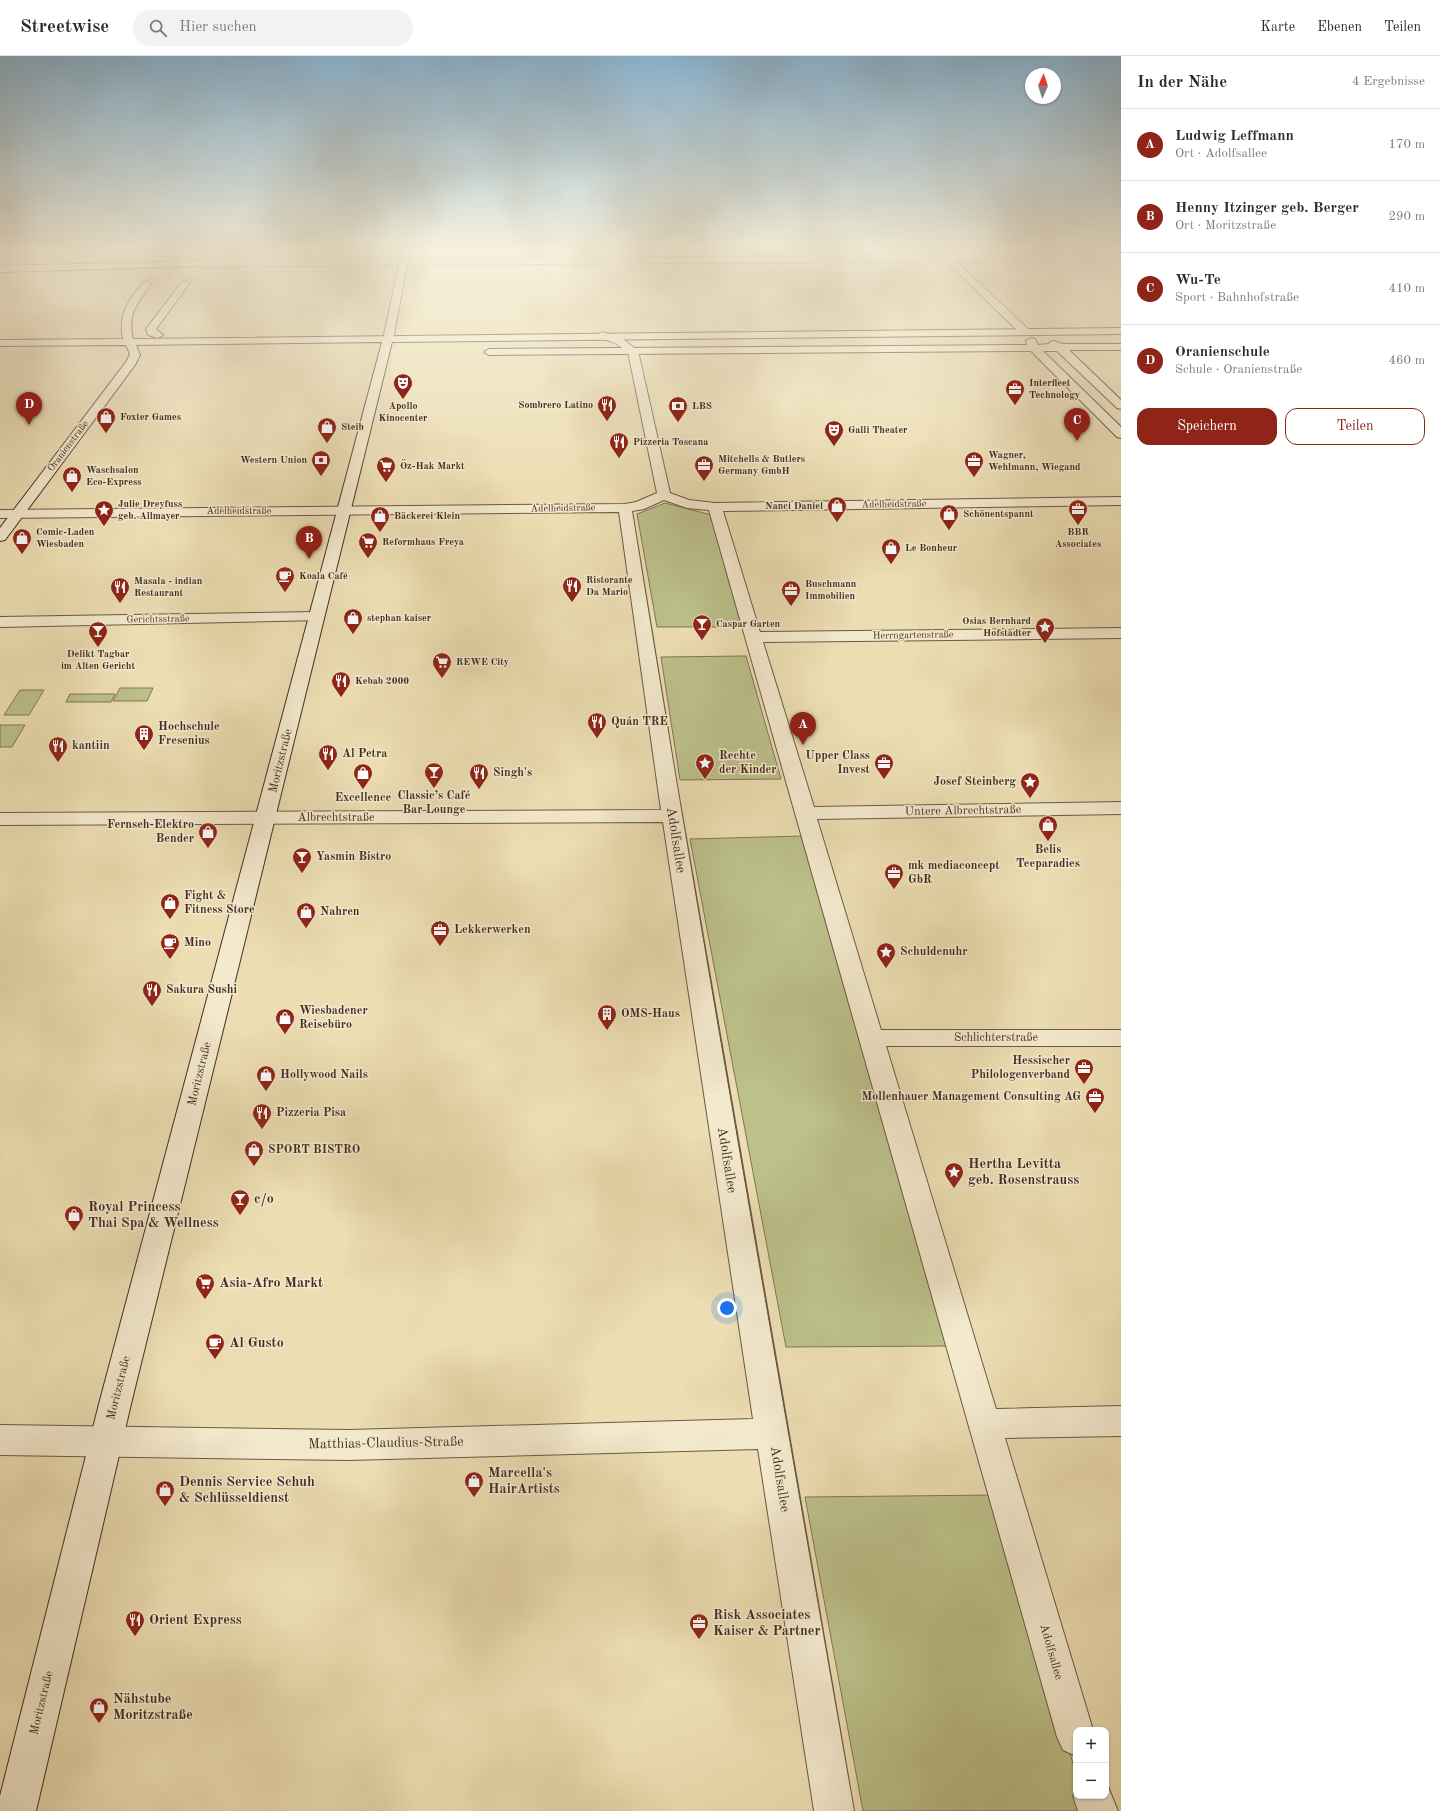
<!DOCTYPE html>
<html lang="de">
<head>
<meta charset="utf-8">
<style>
	:root { --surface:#fff; --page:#f2f2f3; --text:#2b2b33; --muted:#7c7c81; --line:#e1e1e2; --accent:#8f2418 }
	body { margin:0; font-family:"Old Standard TT",serif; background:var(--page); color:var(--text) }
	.controls { position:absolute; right:12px; bottom:12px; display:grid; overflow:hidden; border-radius:8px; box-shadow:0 1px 3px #0004 }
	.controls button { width:36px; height:36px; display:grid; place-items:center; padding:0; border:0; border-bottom:1px solid var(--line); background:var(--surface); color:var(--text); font:20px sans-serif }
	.compass { position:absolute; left:1025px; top:12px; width:36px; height:36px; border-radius:50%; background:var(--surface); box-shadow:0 1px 3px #0004; rotate:3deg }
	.you { position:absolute; left:727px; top:1252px; width:14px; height:14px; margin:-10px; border:3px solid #fff; border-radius:50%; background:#1a73e8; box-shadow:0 0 0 6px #1a73e833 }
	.badge { display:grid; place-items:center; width:26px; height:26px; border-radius:50%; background:var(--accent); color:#fff; font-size:13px; font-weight:700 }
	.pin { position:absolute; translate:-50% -33px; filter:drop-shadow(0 1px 2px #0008) }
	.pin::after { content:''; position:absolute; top:21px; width:14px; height:12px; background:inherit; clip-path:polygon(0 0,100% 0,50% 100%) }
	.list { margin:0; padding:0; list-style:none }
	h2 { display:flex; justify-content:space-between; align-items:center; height:52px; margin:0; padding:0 16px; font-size:17px }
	h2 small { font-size:13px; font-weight:400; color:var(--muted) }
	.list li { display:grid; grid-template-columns:26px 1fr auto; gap:12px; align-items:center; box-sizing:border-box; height:72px; padding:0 16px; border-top:1px solid var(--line) }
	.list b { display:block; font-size:15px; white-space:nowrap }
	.list p { margin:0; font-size:13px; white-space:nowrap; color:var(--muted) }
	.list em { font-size:13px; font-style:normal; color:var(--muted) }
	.actions { display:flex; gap:8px; padding:12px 16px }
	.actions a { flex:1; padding:9px 0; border:1px solid var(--accent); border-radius:12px; text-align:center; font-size:14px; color:var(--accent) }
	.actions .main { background:var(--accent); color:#fff }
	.icon { flex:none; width:22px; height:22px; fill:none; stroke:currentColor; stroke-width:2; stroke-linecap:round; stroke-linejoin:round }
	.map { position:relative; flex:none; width:1121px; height:1755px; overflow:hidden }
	header { display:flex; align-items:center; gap:24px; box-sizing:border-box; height:56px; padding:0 20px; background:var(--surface); border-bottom:1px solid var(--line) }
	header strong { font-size:19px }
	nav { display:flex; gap:22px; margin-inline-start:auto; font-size:14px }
	.search { width:280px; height:36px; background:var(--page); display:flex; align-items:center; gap:10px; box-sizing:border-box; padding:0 14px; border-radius:22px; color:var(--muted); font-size:15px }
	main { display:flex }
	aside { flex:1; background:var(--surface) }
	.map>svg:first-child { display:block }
</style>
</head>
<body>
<header>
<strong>Streetwise</strong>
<div class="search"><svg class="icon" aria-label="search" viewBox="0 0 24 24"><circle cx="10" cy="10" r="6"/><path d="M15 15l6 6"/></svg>Hier suchen</div>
<nav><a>Karte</a><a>Ebenen</a><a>Teilen</a></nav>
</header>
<main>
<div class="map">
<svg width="1121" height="1755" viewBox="0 0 1121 1755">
	<rect width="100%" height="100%" fill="#ecddb2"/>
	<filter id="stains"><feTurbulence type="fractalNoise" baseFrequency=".005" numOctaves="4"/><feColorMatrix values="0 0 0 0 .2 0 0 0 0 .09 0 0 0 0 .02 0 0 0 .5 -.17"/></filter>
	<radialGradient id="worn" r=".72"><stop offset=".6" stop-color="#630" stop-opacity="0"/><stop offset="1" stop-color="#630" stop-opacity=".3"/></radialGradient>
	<path fill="#bcc089" stroke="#7f7656" d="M665 447 712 459 742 571H657L637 458Z
		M746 600 781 723 680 724 661 601Z
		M120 632H153L147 645H113Z
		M20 634H44L29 659H4Z
		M70 638H115L111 646H66Z
		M0 669H25L12 691H0Z
		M804 780 952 1290 786 1291 690 783Z
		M995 1439 1076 1718V1740L1087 1755H863L805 1441Z"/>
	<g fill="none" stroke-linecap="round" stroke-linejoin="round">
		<path stroke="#caba95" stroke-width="10" stroke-dasharray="10 4.5" stroke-linecap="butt" d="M147 228 153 220
			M185 228 191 220"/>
		<defs>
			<path id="street" d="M403 193 410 194 408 204 941 200 940 198 944 195 951 200 1121 198V204L956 205 1029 274 1030 276 1029 278H1021L946 205 407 209 393 283 388 286 383 283 399 209 199 211 195 208 199 205 400 204Z
				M602 276 623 283 638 295 670 437 689 444 715 447 1121 441V449L723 455 760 576 1121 572V582L763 586 814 751 1121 746V758L817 763 881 974H1121V990H886L996 1353 1121 1350V1380L1005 1382 1093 1674H1076V1700L1063 1694 1057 1681 709 454 687 452 664 444 644 453 632 455C702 889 778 1322 854 1755H814L758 1393 349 1404 0 1399V1369L349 1374 753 1363 663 766 0 769V757L661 754 619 456 0 462V454L625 448 636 446 657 437 628 296 615 287 598 281 597 279Z
				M316 556 322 558 324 561 322 564 0 571V561Z
				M1106 1726 1118 1755H1078L1073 1740 1076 1734V1740H1106Z"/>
			<path id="secondary" d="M199 205 202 206V210L0 216V210Z
				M147 225 151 228C137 248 127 257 133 283L1121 272V278L392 286 131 1348 36 1755H0V1740L99 1348 382 286 136 289 140 299 135 309 5 484 0 485V472L126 306 130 298 126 289 0 290V284L123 283C119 264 124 251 136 236 139 232 142 227 147 225Z
				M185 225 189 228 156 273 163 279 158 282 148 279 146 273 182 226Z
				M1031 282 1035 283 1038 289 1049 288 1050 286 1054 285 1062 288H1121V294H1069L1121 344V353L1117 352 1057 295H1043L1121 371V382L1117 381 1031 295 489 299 484 296 489 293 1027 289 1026 285Z"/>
		</defs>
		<use href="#street" stroke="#6c5946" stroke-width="2"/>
		<use href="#secondary" stroke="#422d22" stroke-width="2"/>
		<use href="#street" fill="#f3e9cd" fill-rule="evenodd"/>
		<use href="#secondary" fill="#f3e9cd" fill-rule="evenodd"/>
	</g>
	<linearGradient id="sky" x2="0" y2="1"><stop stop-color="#8ab6d4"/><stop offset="0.44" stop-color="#f6f0dc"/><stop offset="1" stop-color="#f6f0dc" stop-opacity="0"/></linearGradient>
	<rect width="1121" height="439" fill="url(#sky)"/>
	<defs>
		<symbol id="theatre-pin" viewBox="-11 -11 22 30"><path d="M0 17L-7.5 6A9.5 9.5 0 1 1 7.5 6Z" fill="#8f2418" stroke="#f3e9cd"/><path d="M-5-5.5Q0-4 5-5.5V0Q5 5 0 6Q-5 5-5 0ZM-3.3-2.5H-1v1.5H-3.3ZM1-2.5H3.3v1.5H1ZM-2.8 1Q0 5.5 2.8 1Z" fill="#fff"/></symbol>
		<symbol id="office-pin" viewBox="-11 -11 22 30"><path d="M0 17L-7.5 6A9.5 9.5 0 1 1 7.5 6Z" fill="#8f2418" stroke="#f3e9cd"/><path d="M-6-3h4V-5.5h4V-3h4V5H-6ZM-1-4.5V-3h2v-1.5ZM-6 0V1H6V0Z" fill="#fff"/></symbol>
		<symbol id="restaurant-pin" viewBox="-11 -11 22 30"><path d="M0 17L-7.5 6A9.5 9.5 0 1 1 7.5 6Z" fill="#8f2418" stroke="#f3e9cd"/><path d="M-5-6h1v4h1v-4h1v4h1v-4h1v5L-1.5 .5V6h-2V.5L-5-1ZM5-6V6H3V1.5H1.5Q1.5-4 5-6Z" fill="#fff"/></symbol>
		<symbol id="bank-pin" viewBox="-11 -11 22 30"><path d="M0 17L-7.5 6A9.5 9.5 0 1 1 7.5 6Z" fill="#8f2418" stroke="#f3e9cd"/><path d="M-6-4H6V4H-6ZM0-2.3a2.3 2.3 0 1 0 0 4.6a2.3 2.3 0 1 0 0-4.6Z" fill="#fff"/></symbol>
		<symbol id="shop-pin" viewBox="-11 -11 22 30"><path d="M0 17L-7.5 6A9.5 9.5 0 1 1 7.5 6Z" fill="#8f2418" stroke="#f3e9cd"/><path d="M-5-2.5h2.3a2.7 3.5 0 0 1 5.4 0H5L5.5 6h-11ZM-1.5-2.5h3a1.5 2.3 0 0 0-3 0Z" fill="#fff"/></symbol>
		<symbol id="supermarket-pin" viewBox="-11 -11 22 30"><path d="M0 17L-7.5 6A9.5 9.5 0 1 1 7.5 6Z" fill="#8f2418" stroke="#f3e9cd"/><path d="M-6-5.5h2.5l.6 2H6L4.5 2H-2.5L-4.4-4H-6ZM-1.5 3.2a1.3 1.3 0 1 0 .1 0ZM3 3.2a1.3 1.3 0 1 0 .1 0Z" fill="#fff"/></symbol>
		<symbol id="sight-pin" viewBox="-11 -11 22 30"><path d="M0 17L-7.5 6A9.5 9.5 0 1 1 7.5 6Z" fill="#8f2418" stroke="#f3e9cd"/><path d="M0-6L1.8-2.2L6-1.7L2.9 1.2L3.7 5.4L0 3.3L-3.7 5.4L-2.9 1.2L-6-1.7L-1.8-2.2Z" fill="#fff"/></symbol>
		<symbol id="cafe-pin" viewBox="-11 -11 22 30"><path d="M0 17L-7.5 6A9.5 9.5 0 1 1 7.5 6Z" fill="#8f2418" stroke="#f3e9cd"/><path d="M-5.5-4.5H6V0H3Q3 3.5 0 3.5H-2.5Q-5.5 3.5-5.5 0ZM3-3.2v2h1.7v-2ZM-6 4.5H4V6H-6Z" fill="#fff"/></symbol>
		<symbol id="bar-pin" viewBox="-11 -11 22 30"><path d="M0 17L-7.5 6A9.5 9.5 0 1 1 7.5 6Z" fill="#8f2418" stroke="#f3e9cd"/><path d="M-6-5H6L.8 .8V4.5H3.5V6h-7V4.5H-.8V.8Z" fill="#fff"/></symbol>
		<symbol id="building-pin" viewBox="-11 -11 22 30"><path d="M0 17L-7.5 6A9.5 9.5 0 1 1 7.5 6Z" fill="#8f2418" stroke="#f3e9cd"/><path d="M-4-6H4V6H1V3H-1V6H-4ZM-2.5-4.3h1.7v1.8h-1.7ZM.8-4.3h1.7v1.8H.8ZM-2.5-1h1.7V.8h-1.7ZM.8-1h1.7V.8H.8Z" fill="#fff"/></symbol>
	</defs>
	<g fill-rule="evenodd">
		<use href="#theatre-pin" x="392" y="316" width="22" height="30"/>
		<use href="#office-pin" x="1004" y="322" width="22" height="30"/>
		<use href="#restaurant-pin" x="596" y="338" width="22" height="30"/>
		<use href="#bank-pin" x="667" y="339" width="22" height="30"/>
		<use href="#shop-pin" x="95" y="350" width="22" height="30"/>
		<use href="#shop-pin" x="316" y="360" width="22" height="30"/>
		<use href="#theatre-pin" x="823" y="363" width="22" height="30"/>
		<use href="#restaurant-pin" x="608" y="375" width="22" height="30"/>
		<use href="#bank-pin" x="310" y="393" width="22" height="30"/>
		<use href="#office-pin" x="963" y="394" width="22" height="30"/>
		<use href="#office-pin" x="693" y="398" width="22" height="30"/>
		<use href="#supermarket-pin" x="375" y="399" width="22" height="30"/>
		<use href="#shop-pin" x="61" y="409" width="22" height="30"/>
		<use href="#shop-pin" x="826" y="439" width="22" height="30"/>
		<use href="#office-pin" x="1067" y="442" width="22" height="30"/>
		<use href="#sight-pin" x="93" y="443" width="22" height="30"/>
		<use href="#shop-pin" x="938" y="447" width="22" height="30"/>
		<use href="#shop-pin" x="369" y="449" width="22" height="30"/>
		<use href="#shop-pin" x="11" y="471" width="22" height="30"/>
		<use href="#supermarket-pin" x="357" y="475" width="22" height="30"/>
		<use href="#shop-pin" x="880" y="481" width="22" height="30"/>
		<use href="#cafe-pin" x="274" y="509" width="22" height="30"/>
		<use href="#restaurant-pin" x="561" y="519" width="22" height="30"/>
		<use href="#restaurant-pin" x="109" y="520" width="22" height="30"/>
		<use href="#office-pin" x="780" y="523" width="22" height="30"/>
		<use href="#shop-pin" x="342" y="551" width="22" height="30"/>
		<use href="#bar-pin" x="691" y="557" width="22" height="30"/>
		<use href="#sight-pin" x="1034" y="560" width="22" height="30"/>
		<use href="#bar-pin" x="87" y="564" width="22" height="30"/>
		<use href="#supermarket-pin" x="431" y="595" width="22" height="30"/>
		<use href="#restaurant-pin" x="330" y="614" width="22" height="30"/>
		<use href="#restaurant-pin" x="586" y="655" width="22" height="30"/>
		<use href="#building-pin" x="133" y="667" width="22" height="30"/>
		<use href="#restaurant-pin" x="47" y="679" width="22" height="30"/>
		<use href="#restaurant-pin" x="317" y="687" width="22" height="30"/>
		<use href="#sight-pin" x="694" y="696" width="22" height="30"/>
		<use href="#office-pin" x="873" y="696" width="22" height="30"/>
		<use href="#bar-pin" x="423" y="705" width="22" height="30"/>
		<use href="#shop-pin" x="352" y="706" width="22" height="30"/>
		<use href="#restaurant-pin" x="468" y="706" width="22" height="30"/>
		<use href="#sight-pin" x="1019" y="715" width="22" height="30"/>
		<use href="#shop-pin" x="1037" y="758" width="22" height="30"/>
		<use href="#shop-pin" x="197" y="765" width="22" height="30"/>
		<use href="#bar-pin" x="291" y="790" width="22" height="30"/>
		<use href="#office-pin" x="883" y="806" width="22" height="30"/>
		<use href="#shop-pin" x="159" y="836" width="22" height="30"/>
		<use href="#shop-pin" x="295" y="845" width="22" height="30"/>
		<use href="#office-pin" x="429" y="863" width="22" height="30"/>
		<use href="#cafe-pin" x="159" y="876" width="22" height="30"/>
		<use href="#sight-pin" x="875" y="885" width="22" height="30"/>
		<use href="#restaurant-pin" x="141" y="923" width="22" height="30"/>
		<use href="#building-pin" x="596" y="947" width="22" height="30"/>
		<use href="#shop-pin" x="274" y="951" width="22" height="30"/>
		<use href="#office-pin" x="1073" y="1001" width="22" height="30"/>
		<use href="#shop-pin" x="255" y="1008" width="22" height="30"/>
		<use href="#office-pin" x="1084" y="1030" width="22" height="30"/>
		<use href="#restaurant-pin" x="251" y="1046" width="22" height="30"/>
		<use href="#shop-pin" x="243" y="1083" width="22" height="30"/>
		<use href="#sight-pin" x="943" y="1105" width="22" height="30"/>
		<use href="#bar-pin" x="229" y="1132" width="22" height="30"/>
		<use href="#shop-pin" x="63" y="1148" width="22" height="30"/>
		<use href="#supermarket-pin" x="194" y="1216" width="22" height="30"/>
		<use href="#cafe-pin" x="204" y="1276" width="22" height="30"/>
		<use href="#shop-pin" x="463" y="1414" width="22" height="30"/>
		<use href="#shop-pin" x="154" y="1423" width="22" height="30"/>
		<use href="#restaurant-pin" x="124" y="1553" width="22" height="30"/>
		<use href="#office-pin" x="688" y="1556" width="22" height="30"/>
		<use href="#shop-pin" x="88" y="1640" width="22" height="30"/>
	</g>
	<g text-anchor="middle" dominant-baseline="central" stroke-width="3" stroke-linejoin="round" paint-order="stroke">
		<g font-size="10" font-weight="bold" fill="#422d22" stroke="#f3e9cd" text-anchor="start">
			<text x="1029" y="327">Interfleet<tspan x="1029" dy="12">Technology</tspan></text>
			<text x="593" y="349" text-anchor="end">Sombrero Latino</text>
			<text x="403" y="350" text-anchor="middle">Apollo<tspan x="403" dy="12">Kinocenter</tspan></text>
			<text x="692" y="350">LBS</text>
			<text x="120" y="361">Foxter Games</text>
			<text x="341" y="371">Steib</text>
			<text x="848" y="374">Galli Theater</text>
			<text x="633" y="386">Pizzeria Toscana</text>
			<text x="988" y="399">Wagner,<tspan x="988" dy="12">Wehlmann, Wiegand</tspan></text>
			<text x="718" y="403">Mitchells &amp; Butlers<tspan x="718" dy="12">Germany GmbH</tspan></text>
			<text x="307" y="404" text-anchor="end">Western Union</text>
			<text x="400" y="410">Öz-Hak Markt</text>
			<text x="86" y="414">Waschsalon<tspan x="86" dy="12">Eco-Express</tspan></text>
			<text x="118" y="448">Julie Dreyfuss<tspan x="118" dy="12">geb. Allmayer</tspan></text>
			<text x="823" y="450" text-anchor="end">Nanci Daniel</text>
			<text x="963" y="458">Schönentspannt</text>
			<text x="394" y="460">Bäckerei Klein</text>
			<text x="36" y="476">Comic-Laden<tspan x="36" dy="12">Wiesbaden</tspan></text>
			<text x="1078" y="476" text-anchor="middle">BBR<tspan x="1078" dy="12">Associates</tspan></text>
			<text x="382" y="486">Reformhaus Freya</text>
			<text x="905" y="492">Le Bonheur</text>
			<text x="299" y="520">Koala Café</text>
			<text x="586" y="524">Ristorante<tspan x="586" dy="12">Da Mario</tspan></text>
			<text x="134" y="525">Masala - indian<tspan x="134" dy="12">Restaurant</tspan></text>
			<text x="805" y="528">Buschmann<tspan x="805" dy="12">Immobilien</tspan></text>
			<text x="367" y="562">stephan kaiser</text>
			<text x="1031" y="565" text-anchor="end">Osias Bernhard<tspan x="1031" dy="12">Hofstädter</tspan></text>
			<text x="716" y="568">Caspar Garten</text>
			<text x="98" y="598" text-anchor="middle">Delikt Tagbar<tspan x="98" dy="12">im Alten Gericht</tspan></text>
			<text x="456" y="606">REWE City</text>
			<text x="355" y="625">Kebab 2000</text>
		</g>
		<g font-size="10" fill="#422d22" stroke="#f3e9cd">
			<text transform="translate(68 390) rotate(-53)">Oranienstraße</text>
			<text transform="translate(894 448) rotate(-1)">Adelheidstraße</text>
			<text transform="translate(563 452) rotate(-1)">Adelheidstraße</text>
			<text x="239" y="455">Adelheidstraße</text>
			<text transform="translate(158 563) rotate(-1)">Gerichtsstraße</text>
			<text transform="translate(913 579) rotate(-1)">Herrngartenstraße</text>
		</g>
		<g font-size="12" font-weight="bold" fill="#422d22" stroke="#f3e9cd" text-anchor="start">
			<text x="611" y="666">Quán TRE</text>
			<text x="158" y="671">Hochschule<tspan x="158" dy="14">Fresenius</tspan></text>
			<text x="72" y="690">kantiin</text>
			<text x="342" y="698">Al Petra</text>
			<text x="719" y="700">Rechte<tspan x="719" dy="14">der Kinder</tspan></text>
			<text x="870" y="700" text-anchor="end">Upper Class<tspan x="870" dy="14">Invest</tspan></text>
			<text x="493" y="717">Singh's</text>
			<text x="1016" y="726" text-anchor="end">Josef Steinberg</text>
			<text x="434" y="740" text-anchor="middle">Classic’s Café<tspan x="434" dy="14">Bar Lounge</tspan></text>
			<text x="363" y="742" text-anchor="middle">Excellence</text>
			<text x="194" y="769" text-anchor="end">Fernseh-Elektro<tspan x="194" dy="14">Bender</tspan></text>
			<text x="1048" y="794" text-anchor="middle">Belis<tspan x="1048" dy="14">Teeparadies</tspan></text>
			<text x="316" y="801">Yasmin Bistro</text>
			<text x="908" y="810">mk mediaconcept<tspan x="908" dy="14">GbR</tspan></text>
			<text x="184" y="840">Fight &amp;<tspan x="184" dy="14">Fitness Store</tspan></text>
			<text x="320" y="856">Nahren</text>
			<text x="454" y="874">Lekkerwerken</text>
			<text x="184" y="887">Mino</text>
			<text x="900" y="896">Schuldenuhr</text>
			<text x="166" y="934">Sakura Sushi</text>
			<text x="299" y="955">Wiesbadener<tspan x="299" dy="14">Reisebüro</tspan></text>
			<text x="621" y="958">OMS-Haus</text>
			<text x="1070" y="1005" text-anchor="end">Hessischer<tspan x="1070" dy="14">Philologenverband</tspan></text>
			<text x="280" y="1019">Hollywood Nails</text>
			<text x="1081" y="1041" text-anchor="end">Mollenhauer Management Consulting AG</text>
			<text x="276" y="1057">Pizzeria Pisa</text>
			<text x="268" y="1094">SPORT BISTRO</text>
		</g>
		<g font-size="12" fill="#422d22" stroke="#f3e9cd">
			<text transform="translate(281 705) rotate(-76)">Moritzstraße</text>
			<text transform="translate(963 755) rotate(-1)">Untere Albrechtstraße</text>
			<text x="336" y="762">Albrechtstraße</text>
			<text x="996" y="982">Schlichterstraße</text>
			<text transform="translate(200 1018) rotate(-76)">Moritzstraße</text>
			<text transform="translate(119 1332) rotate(-76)">Moritzstraße</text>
			<text transform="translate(1051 1596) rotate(74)">Adolfsallee</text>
			<text transform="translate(42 1647) rotate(-76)">Moritzstraße</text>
		</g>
		<g font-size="14" fill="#422d22" stroke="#f3e9cd">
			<text transform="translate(676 784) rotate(81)">Adolfsallee</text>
			<text transform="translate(727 1104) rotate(81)">Adolfsallee</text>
			<text transform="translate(386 1387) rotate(-1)">Matthias-Claudius-Straße</text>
			<text transform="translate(780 1423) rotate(81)">Adolfsallee</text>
		</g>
		<g font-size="14" font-weight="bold" fill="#422d22" stroke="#f3e9cd" text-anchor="start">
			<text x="968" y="1108">Hertha Levitta<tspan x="968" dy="16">geb. Rosenstrauss</tspan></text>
			<text x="254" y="1143">c/o</text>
			<text x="88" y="1151">Royal Princess<tspan x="88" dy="16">Thai Spa &amp; Wellness</tspan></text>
			<text x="219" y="1227">Asia-Afro Markt</text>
			<text x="229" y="1287">Al Gusto</text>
			<text x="488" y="1417">Marcella's<tspan x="488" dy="16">HairArtists</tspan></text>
			<text x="179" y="1426">Dennis Service Schuh<tspan x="179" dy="16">&amp; Schlüsseldienst</tspan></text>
			<text x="713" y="1559">Risk Associates<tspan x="713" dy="16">Kaiser &amp; Partner</tspan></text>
			<text x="149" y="1564">Orient Express</text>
			<text x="113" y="1643">Nähstube<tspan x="113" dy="16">Moritzstraße</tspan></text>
		</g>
	</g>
	<rect width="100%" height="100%" filter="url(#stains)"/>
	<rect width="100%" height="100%" fill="url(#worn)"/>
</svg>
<div class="controls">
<button>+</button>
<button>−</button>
</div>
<svg class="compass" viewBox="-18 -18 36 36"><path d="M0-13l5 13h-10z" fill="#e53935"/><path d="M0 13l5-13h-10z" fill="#7c7c81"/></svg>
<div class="you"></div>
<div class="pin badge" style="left:803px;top:689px">A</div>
<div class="pin badge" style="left:309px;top:503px">B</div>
<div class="pin badge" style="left:1077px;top:385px">C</div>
<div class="pin badge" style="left:29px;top:369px">D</div>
</div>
<aside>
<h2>In der Nähe<small>4 Ergebnisse</small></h2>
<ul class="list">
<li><span class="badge">A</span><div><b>Ludwig Leffmann</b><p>Ort · Adolfsallee</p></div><em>170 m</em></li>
<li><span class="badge">B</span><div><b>Henny Itzinger geb. Berger</b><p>Ort · Moritzstraße</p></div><em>290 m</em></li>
<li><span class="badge">C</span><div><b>Wu-Te</b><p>Sport · Bahnhofstraße</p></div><em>410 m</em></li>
<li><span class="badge">D</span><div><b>Oranienschule</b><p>Schule · Oranienstraße</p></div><em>460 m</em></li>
</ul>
<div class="actions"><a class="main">Speichern</a><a>Teilen</a></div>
</aside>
</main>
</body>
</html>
